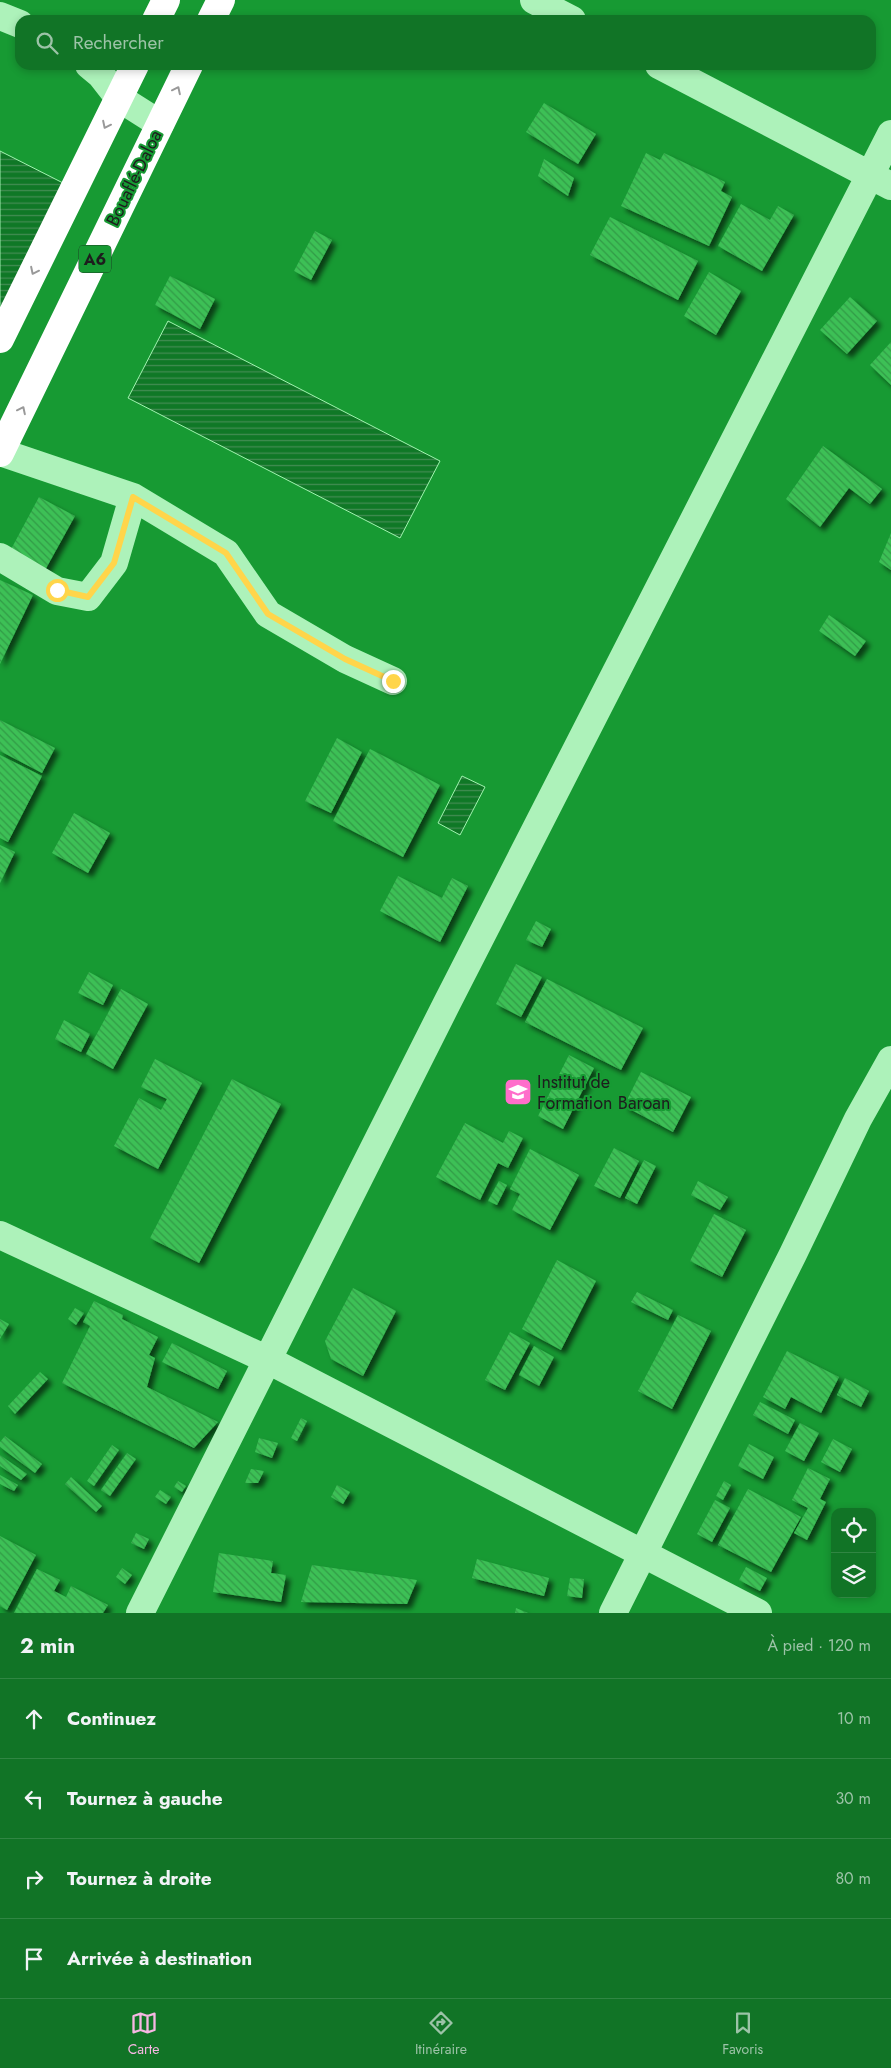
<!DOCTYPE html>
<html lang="fr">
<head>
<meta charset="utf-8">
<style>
	:root { --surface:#117426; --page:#1e7c32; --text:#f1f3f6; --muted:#9cc3a7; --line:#308643; --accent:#f7b7e3 }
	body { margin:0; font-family:Jost,sans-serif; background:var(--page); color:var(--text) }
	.controls { position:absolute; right:15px; bottom:15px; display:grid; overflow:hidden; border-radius:10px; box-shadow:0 2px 8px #0003 }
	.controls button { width:45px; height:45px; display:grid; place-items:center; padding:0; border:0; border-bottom:1px solid var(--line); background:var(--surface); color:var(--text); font:25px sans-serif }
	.stop { position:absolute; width:15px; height:15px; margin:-11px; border:4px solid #ffd54a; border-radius:50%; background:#fff }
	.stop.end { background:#ffd54a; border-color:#fff; box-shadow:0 1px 5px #0008 }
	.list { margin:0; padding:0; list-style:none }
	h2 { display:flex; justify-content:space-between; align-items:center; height:65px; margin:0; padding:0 20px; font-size:21px }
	h2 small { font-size:16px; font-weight:400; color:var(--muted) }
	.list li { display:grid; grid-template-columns:32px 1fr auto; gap:15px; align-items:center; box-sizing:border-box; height:80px; padding:0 20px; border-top:1px solid var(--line) }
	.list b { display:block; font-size:19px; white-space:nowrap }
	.list em { font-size:16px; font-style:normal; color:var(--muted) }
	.icon { flex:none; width:28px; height:28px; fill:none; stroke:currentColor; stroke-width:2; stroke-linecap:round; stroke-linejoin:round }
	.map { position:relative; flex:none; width:891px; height:1613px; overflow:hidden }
	.search { position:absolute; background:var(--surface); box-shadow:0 2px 8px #0003; left:15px; right:15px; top:15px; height:55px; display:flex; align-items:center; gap:12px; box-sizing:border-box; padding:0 18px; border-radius:15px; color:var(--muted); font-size:19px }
	.sheet { height:385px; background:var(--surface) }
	nav { display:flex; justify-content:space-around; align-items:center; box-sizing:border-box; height:70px; border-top:1px solid var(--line); background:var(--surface); font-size:14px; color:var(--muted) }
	nav a { display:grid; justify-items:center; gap:2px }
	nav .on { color:var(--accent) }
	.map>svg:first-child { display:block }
</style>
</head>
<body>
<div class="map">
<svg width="891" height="1613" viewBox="0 0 891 1613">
	<defs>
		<pattern id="water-rules" width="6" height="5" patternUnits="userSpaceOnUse" patternTransform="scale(1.25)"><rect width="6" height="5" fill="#0f7826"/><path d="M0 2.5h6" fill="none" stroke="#438c53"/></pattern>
		<pattern id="building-back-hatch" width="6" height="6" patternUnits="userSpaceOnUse" patternTransform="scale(1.25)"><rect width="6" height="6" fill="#3cc056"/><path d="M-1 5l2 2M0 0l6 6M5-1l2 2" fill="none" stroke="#329b47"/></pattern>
		<filter id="shadow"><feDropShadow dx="4.5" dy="4.5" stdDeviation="2.5" flood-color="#0009"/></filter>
	</defs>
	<rect width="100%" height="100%" fill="#179a33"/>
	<path fill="url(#water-rules)" stroke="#a0f4af" d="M0 151 67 185 0 316Z
		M168 321 440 461 400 538 128 398Z
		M462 776 485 787 460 835 438 823Z"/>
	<path fill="url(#building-back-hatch)" filter="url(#shadow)" d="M544 103 596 134 578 164 526 132Z
		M646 153 660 160 664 153 725 182 721 191 732 197 709 246 621 206Z
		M544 159 574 178 568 196 538 176Z
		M741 204 770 220 778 206 794 215 762 271 718 246Z
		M610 217 698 261 678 300 590 255Z
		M315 231 332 240 311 280 294 271Z
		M709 272 741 291 716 335 684 316Z
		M170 276 215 299 200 329 155 305Z
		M850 297 877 321 847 354 820 330Z
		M891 342V385L870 365Z
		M823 446 882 489 870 504 849 488 820 527 786 499Z
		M39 497 75 516 44 572 9 553Z
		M891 533V570L879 562Z
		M0 580 33 595 0 664Z
		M829 615 866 641 855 656 819 631Z
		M0 720 55 748 42 773 0 751Z
		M337 738 362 752 331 813 305 801Z
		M370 749 440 785 403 857 333 821Z
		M0 755 42 776 8 842 0 838Z
		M74 813 110 833 88 873 52 853Z
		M0 845 15 852 0 883Z
		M398 876 442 898 452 878 468 886 440 942 380 911Z
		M536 921 551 929 542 947 526 940Z
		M516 964 542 977 521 1017 496 1004Z
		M89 972 113 985 103 1005 78 993Z
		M547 979 643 1028 621 1070 525 1022Z
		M121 989 148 1004 113 1069 86 1054Z
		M64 1020 90 1034 81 1052 55 1039Z
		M569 1055 594 1068 563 1129 538 1116Z
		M155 1059 202 1083 158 1169 114 1146 139 1098 161 1110 167 1099 141 1087Z
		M641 1072 691 1097 673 1132 624 1106Z
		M232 1079 281 1104 199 1263 150 1238Z
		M465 1123 503 1143 509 1131 523 1138 508 1168 498 1163 480 1200 436 1177Z
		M614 1148 639 1161 620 1198 594 1186Z
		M530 1149 579 1175 550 1230 512 1210 520 1194 510 1189Z
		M644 1160 656 1166 637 1204 625 1198Z
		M499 1181 507 1185 497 1205 488 1201Z
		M698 1181 728 1197 720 1210 691 1195Z
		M714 1214 746 1230 722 1277 690 1261Z
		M557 1260 596 1281 561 1350 522 1329Z
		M353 1288 396 1311 363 1376 331 1359 325 1341Z
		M637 1292 673 1310 668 1320 631 1302Z
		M94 1301 123 1315 122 1319 158 1337 149 1355 155 1358 147 1387 218 1422 194 1448 62 1383 90 1326 83 1322Z
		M75 1308 84 1313 76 1325 68 1319Z
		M678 1315 711 1331 672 1409 638 1391Z
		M0 1319 9 1324 0 1339Z
		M510 1332 530 1343 505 1390 485 1380Z
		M172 1343 227 1371 218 1389 162 1362Z
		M534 1346 554 1357 539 1386 519 1375Z
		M787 1351 839 1377 821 1413 791 1397 785 1409 763 1397Z
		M40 1372 48 1379 15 1414 8 1406Z
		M845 1378 869 1391 861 1407 837 1395Z
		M760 1402 795 1420 788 1434 753 1415Z
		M301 1418 307 1421 297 1441 291 1438Z
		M800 1423 819 1433 804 1461 785 1451Z
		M5 1436 42 1464 35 1473 0 1447V1442Z
		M259 1438 278 1443 272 1458 255 1452Z
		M833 1439 852 1449 840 1472 821 1462Z
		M749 1444 774 1457 763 1479 738 1466Z
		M112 1445 119 1450 94 1486 87 1481Z
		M127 1453 136 1459 110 1496 101 1490Z
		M0 1455 27 1474 21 1480 0 1466Z
		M808 1468 830 1479 820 1499 826 1502 807 1540 794 1533 808 1508 792 1500Z
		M251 1469 264 1471 258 1483H245Z
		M0 1475 18 1485 14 1491 0 1484Z
		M71 1477 102 1506 96 1512 65 1484Z
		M178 1481 186 1486 182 1492 174 1487Z
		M724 1481 731 1485 723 1500 716 1496Z
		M337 1485 350 1492 343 1504 331 1497Z
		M748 1489 801 1517 771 1572 718 1545Z
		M160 1490 171 1497 166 1504 155 1497Z
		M715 1500 730 1508 712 1542 697 1534Z
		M136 1533 149 1539 144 1549 131 1543Z
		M0 1536 36 1555 7 1610 0 1606Z
		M219 1553 273 1561 271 1573 286 1575 281 1602 213 1592Z
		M477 1559 549 1578 544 1596 472 1578Z
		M312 1565 417 1580 407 1604 301 1602Z
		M746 1567 767 1578 760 1591 739 1580Z
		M122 1568 132 1575 125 1584 116 1577Z
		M37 1569 60 1580 54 1591 66 1597 71 1586 108 1605 103 1613H14Z
		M570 1578 584 1579 582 1598 567 1596Z
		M516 1608 528 1613H515Z"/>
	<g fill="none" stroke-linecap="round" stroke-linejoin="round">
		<path stroke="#adf2ba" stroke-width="28" d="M534 0 572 20
			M0 16 20 24
			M89 65 101 75 119 98 160 124
			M659 65 891 186
			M0 452 133 497 226 553 268 614 345 659 393 681
			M0 557 57 591 88 597 114 563 133 497
			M0 1235 266 1359 758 1613
			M140 1613 447 1003 891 134
			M613 1613 793 1254 858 1119 891 1060"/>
		<path stroke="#fff" stroke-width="28" d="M156 20 166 0
			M211 20 221 0
			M0 339 135 65
			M0 453 189 65"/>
	</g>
	<defs><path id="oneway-chevron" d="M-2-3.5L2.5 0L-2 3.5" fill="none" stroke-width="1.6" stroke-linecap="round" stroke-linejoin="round" transform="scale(1.25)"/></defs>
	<g stroke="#999">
		<use href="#oneway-chevron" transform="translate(177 90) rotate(-64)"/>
		<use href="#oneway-chevron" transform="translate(106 125) rotate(116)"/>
		<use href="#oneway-chevron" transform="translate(34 271) rotate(116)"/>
		<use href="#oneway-chevron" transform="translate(22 410) rotate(-64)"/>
	</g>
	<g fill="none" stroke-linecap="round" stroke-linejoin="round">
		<path stroke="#ffd54a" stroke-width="6" d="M57 590 88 597 114 563 133 497 226 553 268 614 345 659 393 681"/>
	</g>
	<defs>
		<symbol id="school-square" viewBox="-11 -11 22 22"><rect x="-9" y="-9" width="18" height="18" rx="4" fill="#ff6ecb" stroke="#179a33"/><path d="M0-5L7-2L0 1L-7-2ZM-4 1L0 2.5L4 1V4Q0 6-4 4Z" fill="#fff"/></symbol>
	</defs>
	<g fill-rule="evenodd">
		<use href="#school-square" x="502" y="1076" width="32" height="32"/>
	</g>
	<g text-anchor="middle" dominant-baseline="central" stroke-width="4" stroke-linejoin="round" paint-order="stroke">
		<rect fill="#179a33" stroke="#1b4224" stroke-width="1" x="79" y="245.5" width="32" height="27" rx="4"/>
		<g font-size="16" font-weight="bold" fill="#1d1d1d">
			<text x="95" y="259">A6</text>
		</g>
		<g font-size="18" fill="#1d1d1d" stroke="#179a33">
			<text transform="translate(134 178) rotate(-64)">Bouaflé-Daloa</text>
		</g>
		<g font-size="18" fill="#1d1d1d" stroke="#179a33" text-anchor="start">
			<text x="537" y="1082">Institut de<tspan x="537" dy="21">Formation Baroan</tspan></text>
		</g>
	</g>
</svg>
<div class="controls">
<button><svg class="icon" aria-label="locate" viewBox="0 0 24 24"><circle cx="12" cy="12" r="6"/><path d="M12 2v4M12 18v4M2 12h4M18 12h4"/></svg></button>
<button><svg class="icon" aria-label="layers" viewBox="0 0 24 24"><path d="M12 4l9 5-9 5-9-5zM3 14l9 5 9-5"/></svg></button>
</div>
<div class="stop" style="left:57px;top:590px"></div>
<div class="stop end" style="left:393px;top:681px"></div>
<div class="search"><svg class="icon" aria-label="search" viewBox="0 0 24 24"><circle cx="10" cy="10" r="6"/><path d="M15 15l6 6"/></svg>Rechercher</div>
</div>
<section class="sheet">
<h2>2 min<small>À pied · 120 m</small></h2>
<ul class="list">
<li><svg class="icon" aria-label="ahead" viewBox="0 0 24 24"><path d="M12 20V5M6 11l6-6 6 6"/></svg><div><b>Continuez</b></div><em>10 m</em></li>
<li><svg class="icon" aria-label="left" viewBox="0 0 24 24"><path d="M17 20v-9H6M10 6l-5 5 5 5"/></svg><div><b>Tournez à gauche</b></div><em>30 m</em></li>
<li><svg class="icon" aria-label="right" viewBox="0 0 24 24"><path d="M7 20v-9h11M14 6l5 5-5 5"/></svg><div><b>Tournez à droite</b></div><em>80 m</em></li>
<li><svg class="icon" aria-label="arrive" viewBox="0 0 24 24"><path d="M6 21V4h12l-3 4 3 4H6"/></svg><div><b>Arrivée à destination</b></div></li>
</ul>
</section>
<nav>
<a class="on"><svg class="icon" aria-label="map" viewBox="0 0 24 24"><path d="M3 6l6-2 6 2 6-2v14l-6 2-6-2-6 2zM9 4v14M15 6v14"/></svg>Carte</a>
<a><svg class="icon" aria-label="directions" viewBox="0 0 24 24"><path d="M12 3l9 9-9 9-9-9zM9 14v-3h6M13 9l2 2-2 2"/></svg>Itinéraire</a>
<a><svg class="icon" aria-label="saved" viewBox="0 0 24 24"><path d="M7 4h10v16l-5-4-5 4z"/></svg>Favoris</a>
</nav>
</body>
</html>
